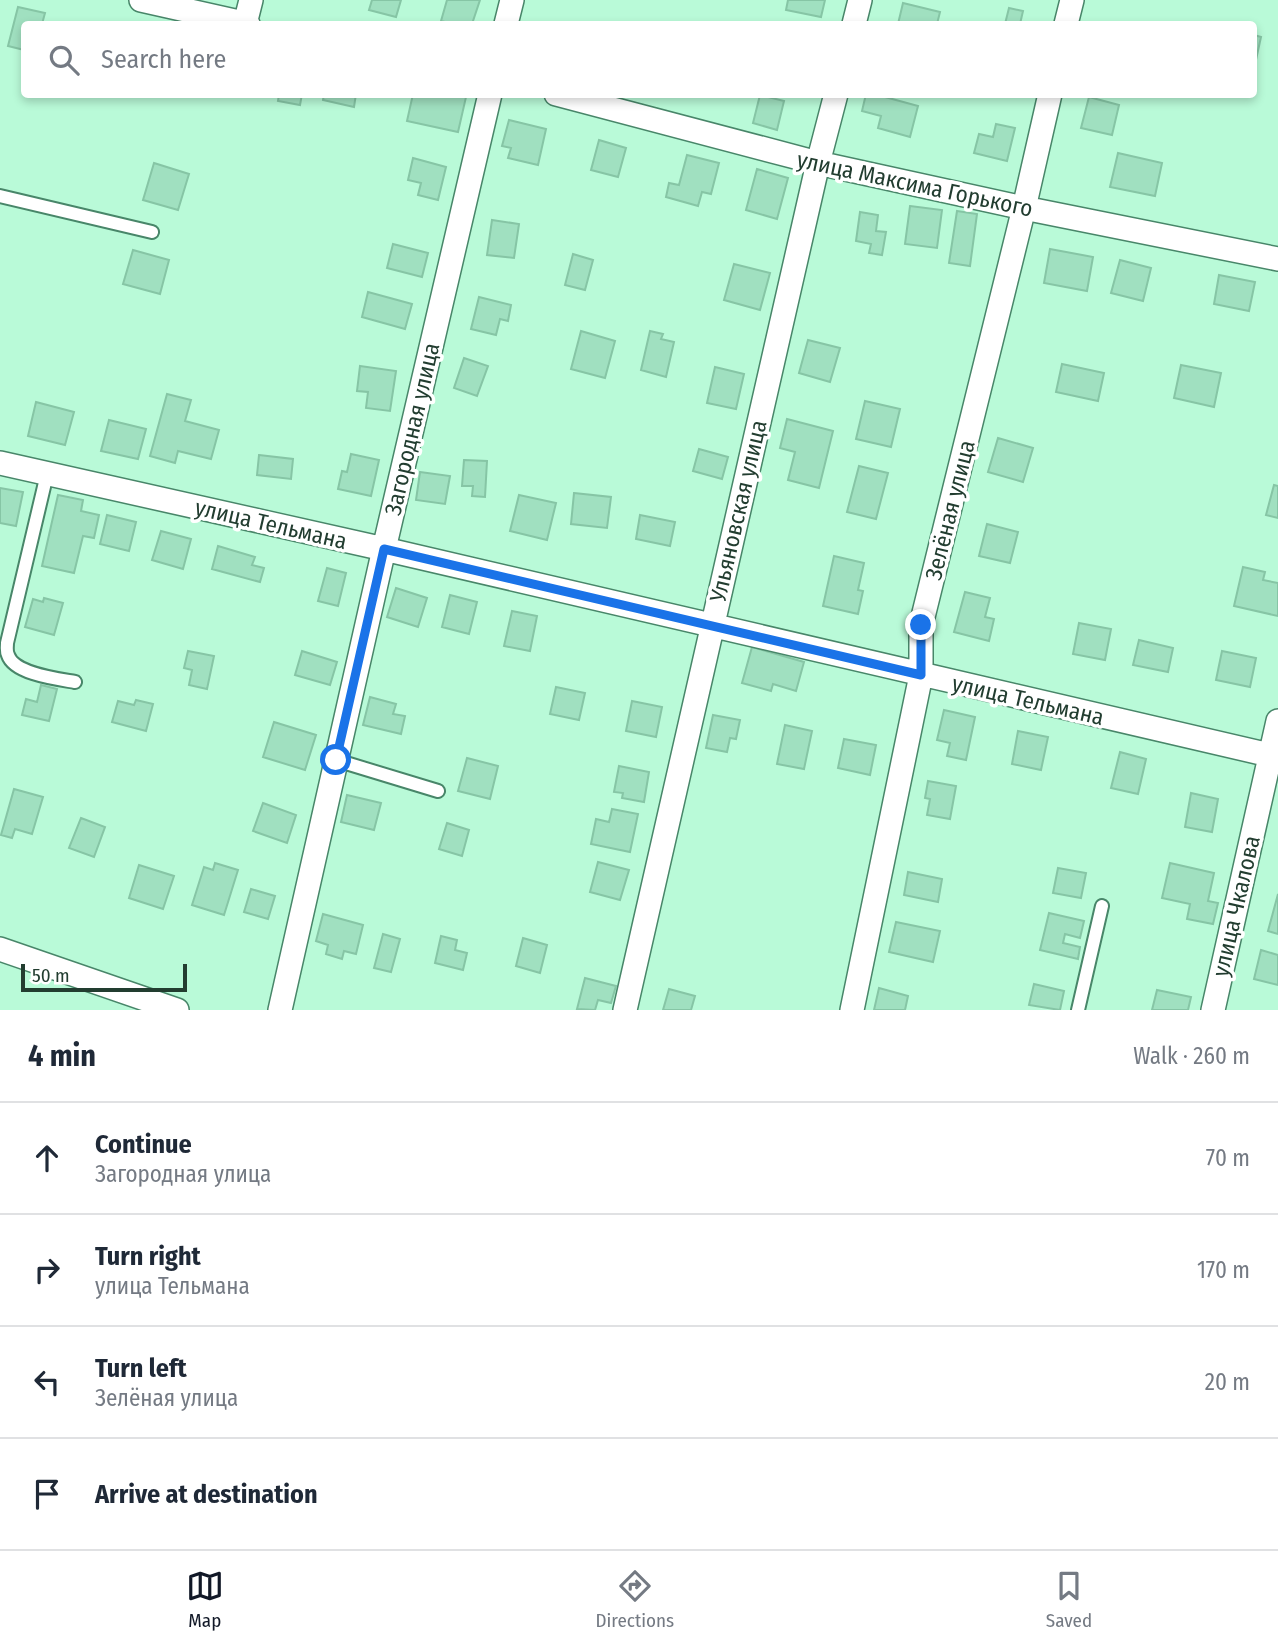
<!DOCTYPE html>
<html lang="en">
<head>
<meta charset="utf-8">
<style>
	:root { --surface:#fff; --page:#f6f6f7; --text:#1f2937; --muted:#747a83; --line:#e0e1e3; --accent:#111827 }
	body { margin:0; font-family:"Fira Sans Condensed",sans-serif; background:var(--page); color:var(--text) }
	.scale { position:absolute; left:21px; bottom:18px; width:166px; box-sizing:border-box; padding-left:7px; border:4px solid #223d30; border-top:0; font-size:19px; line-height:24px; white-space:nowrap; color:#223d30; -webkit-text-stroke:5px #fff; paint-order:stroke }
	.stop { position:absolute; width:21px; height:21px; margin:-16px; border:5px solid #1a73e8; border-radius:50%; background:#fff }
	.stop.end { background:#1a73e8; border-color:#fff; box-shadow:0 2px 7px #0008 }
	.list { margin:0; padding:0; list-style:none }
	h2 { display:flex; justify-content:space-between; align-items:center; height:91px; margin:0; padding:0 28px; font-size:30px }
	h2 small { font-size:23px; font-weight:400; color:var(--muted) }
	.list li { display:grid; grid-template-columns:46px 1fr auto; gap:21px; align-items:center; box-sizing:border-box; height:112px; padding:0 28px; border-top:2px solid var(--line) }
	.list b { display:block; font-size:26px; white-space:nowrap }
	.list p { margin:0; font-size:23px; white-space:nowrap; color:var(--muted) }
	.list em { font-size:23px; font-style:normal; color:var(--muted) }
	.icon { flex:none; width:38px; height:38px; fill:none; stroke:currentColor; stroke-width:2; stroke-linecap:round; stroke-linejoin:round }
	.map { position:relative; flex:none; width:1278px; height:1010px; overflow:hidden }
	.search { position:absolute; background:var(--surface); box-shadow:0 4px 10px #0003; left:21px; right:21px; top:21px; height:77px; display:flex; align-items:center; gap:18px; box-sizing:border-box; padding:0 24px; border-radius:7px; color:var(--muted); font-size:26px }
	.sheet { height:539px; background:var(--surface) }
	nav { display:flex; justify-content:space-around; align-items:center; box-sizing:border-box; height:98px; border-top:2px solid var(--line); background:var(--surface); font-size:19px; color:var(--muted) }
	nav a { display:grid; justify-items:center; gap:4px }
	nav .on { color:var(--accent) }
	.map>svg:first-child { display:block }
</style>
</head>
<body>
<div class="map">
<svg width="1278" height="1010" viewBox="0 0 1278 1010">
	<rect width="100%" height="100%" fill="#b9fad8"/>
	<path fill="#a0e0c0" stroke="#86c5a5" stroke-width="2" d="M372 0H401L396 17 369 10Z
		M447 0H480L472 24H453L441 21Z
		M788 0H825L821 17 786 10Z
		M903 3 940 12 937 24H898Z
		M18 7 45 13 42 24H24V50L8 46Z
		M1009 8 1023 11 1020 24H1005Z
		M1254 35 1261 37 1254 69Z
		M279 94H302L300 105 278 101Z
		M324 94H356L354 107 323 100Z
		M413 94H455L466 97 458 132 407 121Z
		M866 94H874L918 106 910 137 878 128 881 116 862 111Z
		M760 95 784 101 777 130 753 123Z
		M1089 97 1119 105 1112 135 1081 128Z
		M509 120 546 129 538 165 508 158 511 148 502 146Z
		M996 124 1015 128 1007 161 974 153 979 134 993 137Z
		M599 140 626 148 618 177 591 170Z
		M1118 153 1162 163 1155 196 1110 187Z
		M687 155 719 163 711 194 702 192 698 206 666 197 669 183 679 185Z
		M413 158 446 167 438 200 418 195 421 183 408 180Z
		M154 163 189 174 178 210 143 200Z
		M757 169 788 178 777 219 746 210Z
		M910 206 942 210 937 248 905 244Z
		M957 211 977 214 970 266 949 263Z
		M860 212 878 215 876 231 886 232 882 255 869 253 871 244 856 241Z
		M492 220 519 224 514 258 487 255Z
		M393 244 428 253 422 277 387 268Z
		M1050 249 1093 257 1087 291 1044 283Z
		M133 250 169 260 160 294 123 284Z
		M573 254 593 260 585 290 565 285Z
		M1120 260 1151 268 1143 301 1111 293Z
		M734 264 770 273 760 310 724 300Z
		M1219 275 1255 282 1249 311 1214 304Z
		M368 292 412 304 405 329 362 317Z
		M479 297 511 305 508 321 500 319 496 335 471 329Z
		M581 331 615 341 605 378 571 369Z
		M650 331 663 334 661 339 674 342 666 377 641 370Z
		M808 340 840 348 830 382 799 373Z
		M464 358 488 366 477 396 454 388Z
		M1062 364 1104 373 1098 401 1056 392Z
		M1181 365 1221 373 1214 407 1174 398Z
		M360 366 396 371 390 411 366 408 368 392 357 391Z
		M715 367 744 374 736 409 707 403Z
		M167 394 191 400 185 421 219 430 211 459 178 451 175 463 150 456Z
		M865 401 900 409 891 447 856 439Z
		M36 402 74 412 65 445 28 436Z
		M787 419 833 431 819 488 788 480 795 452 780 448Z
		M109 420 146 429 138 459 101 451Z
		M998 438 1033 448 1023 482 988 472Z
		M699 449 728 457 722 479 693 471Z
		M351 454 379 460 371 496 338 489 342 471 347 472Z
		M259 455 293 459 291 479 257 475Z
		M464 460 487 461 485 497 472 496 473 486H462Z
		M859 466 888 473 876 519 847 512Z
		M420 472 450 476 445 504 416 500Z
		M1274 485 1278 486V518L1266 515Z
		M0 488 23 492 16 526 0 523Z
		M574 493 611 497 607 528 571 524Z
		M58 495 83 500 81 511 99 515 94 538 83 536 74 573 42 566Z
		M519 495 556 503 547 540 510 531Z
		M107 515 136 522 129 551 100 544Z
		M640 515 675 522 670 546 636 539Z
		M987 524 1018 532 1010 563 979 556Z
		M161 531 191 539 183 569 152 560Z
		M218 546 255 557 252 565 264 568 260 582 212 569Z
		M834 556 864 563 858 590 863 591 858 614 823 606Z
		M1243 567 1265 572 1263 580 1278 583V616L1234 606Z
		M327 568 346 573 338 606 318 601Z
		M396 588 427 598 418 627 387 617Z
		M965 592 990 598 985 617 994 619 989 641 954 632Z
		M450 595 477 602 469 634 442 627Z
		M44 598 63 603 54 635 25 627 33 599 43 602Z
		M512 611 537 616 530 651 504 646Z
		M1079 623 1111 629 1105 660 1073 654Z
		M1139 640 1173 648 1168 672 1133 665Z
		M752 647 804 662 796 691 773 684 771 691 742 683Z
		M188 651 214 656 207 689 189 685 192 670 184 668Z
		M302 651 337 662 330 685 295 675Z
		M1222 651 1256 658 1250 687 1216 680Z
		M41 685 57 689 49 721 22 715 26 699 37 702Z
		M556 687 585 693 579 720 550 714Z
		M370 697 396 704 393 714 405 716 401 734 363 725Z
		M136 700 153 704 146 731 112 722 118 701 134 705Z
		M632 701 662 707 656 737 626 731Z
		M944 710 975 717 966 760 947 756 950 743 937 740Z
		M713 715 740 720 736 739 730 738 727 752 706 748Z
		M274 722 316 735 305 770 263 757Z
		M785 725 812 731 804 769 777 764Z
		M1018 731 1048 737 1041 770 1012 764Z
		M844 739 876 745 870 775 838 768Z
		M1120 752 1146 759 1138 794 1111 788Z
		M467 758 498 766 490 799 458 791Z
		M619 766 649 772 644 802 622 798 623 793 614 792Z
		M928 781 956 786 950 819 927 815 930 799 925 798Z
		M14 789 43 797 32 834 15 829 12 838 1 835Z
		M1191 793 1218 799 1212 832 1185 827Z
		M347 795 381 803 374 830 341 822Z
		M263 803 296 815 287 843 253 831Z
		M612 809 638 814 630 852 591 844 596 819 609 822Z
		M81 818 105 827 94 857 69 848Z
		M447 823 469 830 462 856 439 849Z
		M598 862 629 870 620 900 590 892Z
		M215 863 238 870 224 915 192 905 204 867 213 870Z
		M1170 863 1214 873 1208 901 1218 903 1213 924 1187 919 1190 904 1162 898Z
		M139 865 174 876 163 909 129 898Z
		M1058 868 1086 873 1081 898 1053 893Z
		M908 872 942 879 938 902 904 895Z
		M251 889 275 896 268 919 244 912Z
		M1278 894V934L1268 931Z
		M1049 913 1084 921 1080 938 1065 934 1063 943 1080 947 1078 959 1040 950Z
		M323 914 363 925 356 954 344 951 342 959 326 954 328 945 316 941Z
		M896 922 940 931 933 962 889 952Z
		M383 934 400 939 391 972 374 968Z
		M441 936 457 940 455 950 467 953 463 970 435 963Z
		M523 938 547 945 540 973 516 966Z
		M1261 950 1278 955V985L1254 979Z
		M585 978 616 986 611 1003 598 1000 595 1010 577 1009Z
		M1034 984 1064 991 1060 1010 1029 1005Z
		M879 988 908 996 905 1010H874Z
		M669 989 695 996 691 1010H663Z
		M1157 990 1191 997 1188 1010H1152Z"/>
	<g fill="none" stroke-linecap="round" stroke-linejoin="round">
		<defs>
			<path id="lane" d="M0 196 152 232
				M47 474 7 643C7 647 6 651 8 655 14 674 58 679 75 682
				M336 760 438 791
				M1078 1010 1102 906"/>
			<path id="street" d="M141 0 248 24
				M245 24 251 0
				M506 24 512 0
				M854 24 860 0
				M1066 24 1072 0
				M556 94 818 163 1024 208 1278 259
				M0 463 384 549 1278 757
				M0 949 177 1010
				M280 1010 384 549 490 94
				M625 1010 818 163 836 94
				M852 1010 921 675V625L1024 208 1050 94
				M1213 1010 1278 721"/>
		</defs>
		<use href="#lane" stroke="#488669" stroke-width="16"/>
		<use href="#street" stroke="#488669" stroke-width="26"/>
		<use href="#lane" stroke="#fff" stroke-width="12"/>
		<use href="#street" stroke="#fff" stroke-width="23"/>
	</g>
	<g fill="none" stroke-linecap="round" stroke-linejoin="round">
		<path stroke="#1a73e8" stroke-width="9" d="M336 760 384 549 921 675V625"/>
	</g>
	<g text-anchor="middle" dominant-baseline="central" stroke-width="7" stroke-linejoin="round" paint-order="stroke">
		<g font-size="23" fill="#223d30" stroke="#fff">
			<text transform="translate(915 184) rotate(12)">улица Максима Горького</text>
			<text transform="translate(412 429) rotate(-77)">Загородная улица</text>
			<text transform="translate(950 510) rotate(-76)">Зелёная улица</text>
			<text transform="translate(738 511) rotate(-77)">Ульяновская улица</text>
			<text transform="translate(271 524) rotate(13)">улица Тельмана</text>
			<text transform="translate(1028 700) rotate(13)">улица Тельмана</text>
			<text transform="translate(1236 906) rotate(-77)">улица Чкалова</text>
		</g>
	</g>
</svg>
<div class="scale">50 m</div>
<div class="stop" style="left:336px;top:760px"></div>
<div class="stop end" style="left:921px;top:625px"></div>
<div class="search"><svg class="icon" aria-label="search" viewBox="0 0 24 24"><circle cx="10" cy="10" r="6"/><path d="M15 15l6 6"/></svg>Search here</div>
</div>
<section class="sheet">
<h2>4 min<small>Walk · 260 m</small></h2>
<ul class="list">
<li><svg class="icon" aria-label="ahead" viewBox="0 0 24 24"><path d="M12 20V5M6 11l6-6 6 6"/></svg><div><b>Continue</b><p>Загородная улица</p></div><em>70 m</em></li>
<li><svg class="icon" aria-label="right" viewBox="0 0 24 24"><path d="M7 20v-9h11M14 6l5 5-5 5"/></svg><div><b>Turn right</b><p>улица Тельмана</p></div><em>170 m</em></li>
<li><svg class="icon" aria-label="left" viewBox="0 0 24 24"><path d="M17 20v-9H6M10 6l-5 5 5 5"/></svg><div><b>Turn left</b><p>Зелёная улица</p></div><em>20 m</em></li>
<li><svg class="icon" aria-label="arrive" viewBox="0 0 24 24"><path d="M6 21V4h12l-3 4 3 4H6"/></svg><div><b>Arrive at destination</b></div></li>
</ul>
</section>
<nav>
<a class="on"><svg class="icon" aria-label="map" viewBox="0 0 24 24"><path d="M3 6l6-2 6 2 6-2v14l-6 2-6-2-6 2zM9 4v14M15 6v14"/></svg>Map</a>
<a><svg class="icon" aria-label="directions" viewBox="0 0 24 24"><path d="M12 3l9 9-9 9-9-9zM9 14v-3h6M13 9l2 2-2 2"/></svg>Directions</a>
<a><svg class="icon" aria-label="saved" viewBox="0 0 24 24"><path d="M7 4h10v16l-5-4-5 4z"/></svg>Saved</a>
</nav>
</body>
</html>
